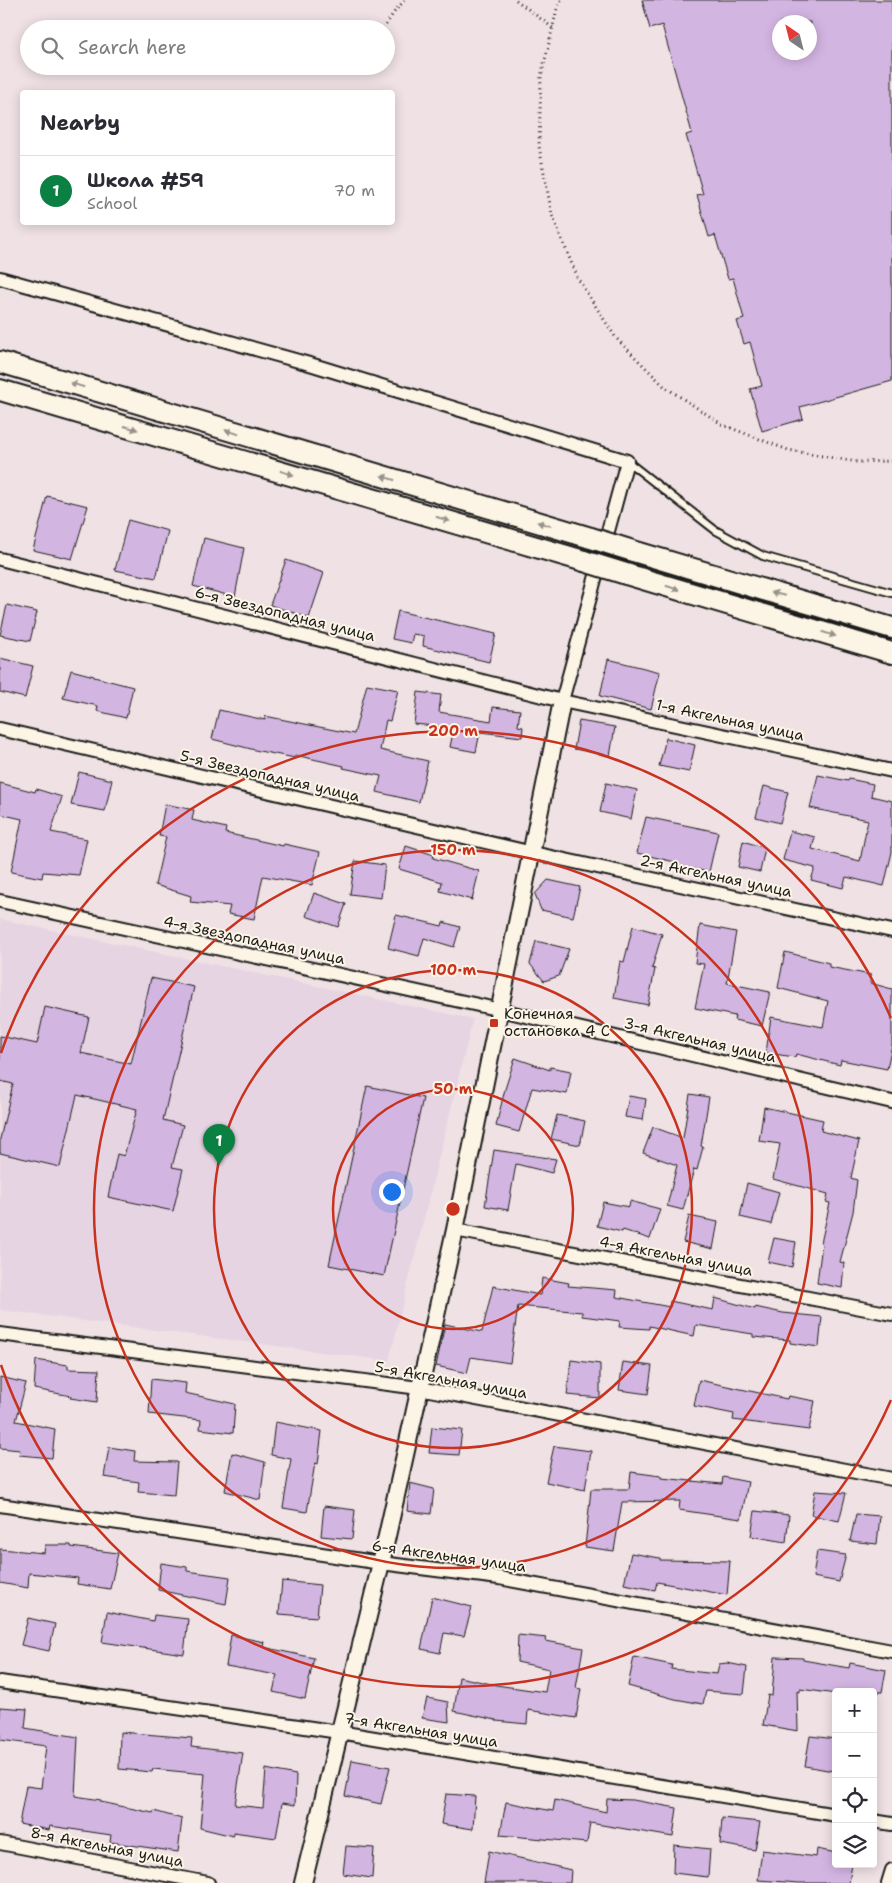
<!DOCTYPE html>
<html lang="en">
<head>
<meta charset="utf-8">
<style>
	:root { --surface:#fff; --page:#f2f2f3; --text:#2b2b33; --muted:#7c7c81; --line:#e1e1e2; --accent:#0b8043 }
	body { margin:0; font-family:"Shantell Sans",sans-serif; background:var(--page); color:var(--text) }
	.controls { position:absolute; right:15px; bottom:15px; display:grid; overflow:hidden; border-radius:5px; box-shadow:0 2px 12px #0003 }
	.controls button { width:45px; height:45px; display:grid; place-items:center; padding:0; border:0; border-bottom:1px solid var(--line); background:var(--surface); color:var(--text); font:25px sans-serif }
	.compass { position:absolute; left:772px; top:15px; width:45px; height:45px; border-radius:50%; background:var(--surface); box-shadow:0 2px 12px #0003; rotate:325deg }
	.you { position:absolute; left:391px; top:1191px; width:18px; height:18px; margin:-12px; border:4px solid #fff; border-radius:50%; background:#1a73e8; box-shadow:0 0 0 8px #1a73e833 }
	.badge { display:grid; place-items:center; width:32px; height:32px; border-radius:50%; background:var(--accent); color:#fff; font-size:16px; font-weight:700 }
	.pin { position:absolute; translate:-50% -41px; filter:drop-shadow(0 1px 2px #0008) }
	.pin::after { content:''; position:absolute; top:26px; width:18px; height:15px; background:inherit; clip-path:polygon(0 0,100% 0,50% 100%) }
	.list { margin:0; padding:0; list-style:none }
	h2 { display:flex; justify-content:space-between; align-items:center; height:65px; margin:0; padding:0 20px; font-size:21px }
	h2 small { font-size:16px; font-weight:400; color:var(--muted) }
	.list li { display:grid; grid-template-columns:32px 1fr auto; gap:15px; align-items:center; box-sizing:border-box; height:70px; padding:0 20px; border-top:1px solid var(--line) }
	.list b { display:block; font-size:19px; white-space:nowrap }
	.list p { margin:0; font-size:16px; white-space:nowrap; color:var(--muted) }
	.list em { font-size:16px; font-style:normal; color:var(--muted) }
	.icon { flex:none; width:28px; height:28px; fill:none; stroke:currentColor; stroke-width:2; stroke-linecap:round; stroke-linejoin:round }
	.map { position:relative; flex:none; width:892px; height:1883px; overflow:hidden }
	.search { position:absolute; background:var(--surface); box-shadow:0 2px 12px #0003; left:20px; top:20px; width:375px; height:55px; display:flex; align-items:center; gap:12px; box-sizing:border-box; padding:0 18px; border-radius:28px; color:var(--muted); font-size:19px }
	.panel { position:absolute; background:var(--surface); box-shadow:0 2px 12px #0003; left:20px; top:90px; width:375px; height:135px; border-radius:5px }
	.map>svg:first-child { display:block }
</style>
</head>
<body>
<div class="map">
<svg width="892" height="1883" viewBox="0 0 892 1883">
	<rect width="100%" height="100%" fill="#f0e2e4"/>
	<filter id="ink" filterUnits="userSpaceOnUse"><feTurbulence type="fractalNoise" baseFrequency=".02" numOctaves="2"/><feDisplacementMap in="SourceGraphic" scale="10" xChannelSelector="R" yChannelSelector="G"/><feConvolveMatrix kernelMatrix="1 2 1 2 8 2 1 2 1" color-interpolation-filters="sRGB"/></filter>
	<g filter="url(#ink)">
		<path fill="#e7d4e3" d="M0 919 473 1019 389 1361 0 1310Z"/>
		<path fill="#d3b5e2" stroke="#1c1c1c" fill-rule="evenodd" d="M642 0H892V381L800 407 803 419 762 431 750 389 762 386 750 342 744 344 737 321 744 319 733 278 728 279 715 235 709 237 697 195 703 194 686 135 692 133 662 25 650 29ZM780 22H810V52H780Z
			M47 496 88 506 72 559 33 550Z
			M128 520 168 531 156 578 115 570Z
			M204 538 244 548 235 597 193 586Z
			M286 560 324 573 309 618 270 605Z
			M7 605 37 612 30 641 0 635Z
			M398 611 496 634 489 662 423 646 424 636 413 634 411 643 392 639Z
			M0 658 33 666 25 698 0 692Z
			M608 659 660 672 651 709 600 696Z
			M71 670 94 676V677L133 687 126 718 97 711 98 706 63 698Z
			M367 684 398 690 390 721 386 720 380 750 428 761 419 802 377 792 381 776 343 768 344 766 295 755V758L259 751 212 739 219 710 265 720V716L354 734Z
			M418 692 441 695 439 712 491 721 493 707 520 710 518 726 523 727 522 737 480 732 476 752 450 747 454 728 414 724Z
			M579 721 615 727 610 756 574 749Z
			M666 738 695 745 689 772 659 766Z
			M79 772 112 780 105 811 71 805Z
			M818 775 848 781 849 779 873 784 871 796 892 801V852L884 886 846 877 843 888 811 880 815 868 783 860 790 831 815 837 812 849 860 861 868 820 810 808Z
			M0 783 35 792 36 789 62 797 51 832 87 839 79 875 43 872 42 878 11 872 22 819 0 814Z
			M606 783 637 790 631 819 600 812Z
			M764 786 788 792 780 823 756 817Z
			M165 804 194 810 192 820 226 828 225 833 283 846 284 844 320 852 312 885 263 876 254 919 228 914 230 906 190 902 191 896 155 885 166 837 159 836Z
			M646 817 718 832 709 872 678 866 679 863 637 853Z
			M743 841 765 848 760 872 738 867Z
			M406 846 434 855 433 858 479 871 472 900 440 891 442 882 399 869Z
			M355 861 385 865 381 898 350 894Z
			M548 880 580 887 573 917 541 910 535 894Z
			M314 893 346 904 338 927 306 916Z
			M396 915 442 926 443 922 460 927 454 947 424 938 419 956 388 948Z
			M700 925 736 932 727 983 770 992 762 1026 734 1020 735 1016 695 1008 704 964 695 963Z
			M633 926 662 934 652 968 655 969 648 1005 614 998 620 961 624 962Z
			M536 941 569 949 559 976 544 981 530 964Z
			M785 952 829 963V967L871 975 870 983 892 989V1044L887 1069 841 1060 840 1065 796 1054 795 1057 766 1053 771 1017 823 1027 828 1001 778 988Z
			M151 978 194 987 163 1120 183 1125 172 1167 183 1169 173 1211 108 1197 117 1154 124 1156 137 1109 77 1095 60 1167 0 1153V1139L13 1084 0 1081V1036L37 1044 45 1007 89 1017 81 1053 131 1064Z
			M515 1058 550 1070V1067L571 1071 567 1094 532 1088 519 1132 496 1126 505 1089Z
			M367 1086 423 1098 384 1276 329 1265Z
			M690 1094 709 1097 701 1146 703 1147 697 1170 694 1169 683 1210 667 1206 677 1165 643 1153 653 1127 683 1138Z
			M629 1096 646 1099 643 1120 625 1117Z
			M764 1107 823 1120 821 1131 859 1141 851 1178 857 1180 853 1212 840 1262 844 1263 842 1288 817 1283 822 1244 821 1243 830 1203 826 1202 828 1194 773 1179 780 1144 759 1141Z
			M557 1115 585 1121 580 1145 551 1139Z
			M494 1150 556 1159 552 1173 516 1164 508 1210 485 1206Z
			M747 1183 779 1192 771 1224 740 1217Z
			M630 1201 660 1209 650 1239 623 1230 622 1232 597 1226 603 1202 629 1207Z
			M689 1216 718 1222 713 1249 683 1242Z
			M774 1238 796 1242 792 1267 768 1262Z
			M542 1278 569 1283 568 1286 617 1290 616 1297 670 1307V1301L713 1310 715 1298 755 1309V1307L783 1313 822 1317 819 1347 790 1343V1340L753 1337V1334L696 1325 694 1336 649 1326V1329L619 1327 620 1321 582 1316V1312L518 1306 510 1363 471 1357 467 1373 436 1366 445 1324 482 1332 493 1286 540 1295Z
			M36 1360 68 1365V1369L99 1370 97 1402 70 1398 71 1396 34 1389Z
			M571 1360 600 1364V1398L567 1395Z
			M623 1362 652 1366 648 1394 619 1390Z
			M0 1377 26 1383 16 1421 55 1429 52 1458 19 1455 20 1450 0 1448Z
			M151 1379 186 1383 185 1393 235 1404 233 1433 200 1429 201 1420 149 1414Z
			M699 1380 787 1399 788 1396 815 1401 809 1430 733 1420 734 1414 694 1406Z
			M275 1422 322 1431 318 1464 315 1463 307 1512 283 1508 291 1459 271 1455Z
			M432 1427 462 1430 459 1455 429 1453Z
			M554 1446 591 1451 585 1490 546 1482Z
			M109 1447 135 1451 134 1461 177 1462 174 1495 138 1492 139 1482 104 1477Z
			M232 1453 265 1462 260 1500 225 1491Z
			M631 1472 661 1476V1478L722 1484 723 1477 748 1482 741 1519 679 1510 680 1501 622 1502 614 1551 585 1547 591 1489H629Z
			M410 1483 434 1489 431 1514 407 1511Z
			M815 1491 846 1493 839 1521 811 1515Z
			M324 1506 355 1510 352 1539 321 1536Z
			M755 1511 789 1515 786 1542 751 1536Z
			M856 1514 880 1516 877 1544 850 1541Z
			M45 1545H71V1547L118 1553 110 1589 77 1584 78 1578 29 1573 28 1588 0 1583V1549L44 1553Z
			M817 1551 846 1555 839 1582 813 1577Z
			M631 1553 660 1558V1560L730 1561 727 1595 657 1582 655 1590 624 1584Z
			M161 1563 187 1567V1571L230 1577 226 1604 158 1590Z
			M282 1581 320 1585 317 1617 279 1614Z
			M432 1597 472 1607 464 1636 444 1633 440 1653 421 1649Z
			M107 1612 153 1621 154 1615 188 1619 184 1654 102 1642Z
			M28 1618 55 1624 49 1651 21 1645Z
			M231 1635 264 1642 263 1647 314 1658 305 1699 273 1692 277 1675 226 1666Z
			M518 1635 547 1638 546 1641 583 1648 576 1688 581 1689 576 1718 528 1710 527 1724 496 1721V1720L454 1711 459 1677 496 1685 545 1692 549 1669 517 1662Z
			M634 1657 672 1665 671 1669 717 1674 719 1664 727 1663 747 1667 744 1694 706 1691 703 1704 675 1699 628 1686Z
			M775 1657 803 1658V1660L849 1668 850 1663 886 1670 882 1692H836V1694L800 1689V1692L797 1691 798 1731 763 1725 768 1695 772 1696Z
			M427 1698 448 1702 449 1722 422 1718Z
			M0 1707 27 1709 25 1728 78 1737 75 1796 101 1800V1802L153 1813 154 1811 182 1819 178 1852 110 1842 111 1835 50 1826 49 1830 19 1824 26 1786 41 1788 46 1746 0 1740Z
			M120 1732 192 1738 191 1747 243 1753 235 1805 263 1808 266 1769 296 1775 295 1805 282 1803 276 1838 233 1832V1836L200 1828 205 1774 153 1769 152 1772 119 1769Z
			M810 1736 836 1739V1757L833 1771 805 1766Z
			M352 1760 390 1767 381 1804 345 1796Z
			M446 1794 475 1796 473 1829 441 1824Z
			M607 1799 633 1800 677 1808 673 1837 590 1823 587 1843 500 1835 506 1802 553 1811 555 1800 606 1812Z
			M722 1818 760 1822 755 1850 720 1844Z
			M674 1845 710 1849 708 1877 673 1873Z
			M346 1846 374 1848 372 1878 343 1874Z
			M817 1849 836 1853V1864H852L849 1883H799L758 1880 762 1850 816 1857Z
			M489 1851 571 1870 570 1883H484Z"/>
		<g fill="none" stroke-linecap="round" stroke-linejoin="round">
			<defs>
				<path id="service" d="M627 461 715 530 763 556 892 593"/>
				<path id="minor" d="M0 278 313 365 627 461 562 701
					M0 559 562 701 892 771
					M0 729 533 853 892 931
					M0 901 501 1010 892 1102
					M455 1230 892 1314
					M0 1334 419 1388 892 1479
					M0 1505 381 1563 499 1578 892 1651
					M0 1682 339 1732 836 1815
					M873 1821 892 1824
					M0 1843 208 1883
					M888 1883 892 1870"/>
				<path id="tertiary" d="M303 1883 381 1563 455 1230 562 701"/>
				<path id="primary" d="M0 362 591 538
					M0 390 584 561
					M633 551 892 628
					M626 574 892 653"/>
			</defs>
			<use href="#service" stroke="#1c1c1c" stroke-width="10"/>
			<use href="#minor" stroke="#1c1c1c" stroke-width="16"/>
			<use href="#tertiary" stroke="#1c1c1c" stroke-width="20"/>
			<use href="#primary" stroke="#1c1c1c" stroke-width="24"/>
			<path stroke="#1c1c1c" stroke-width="3" stroke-dasharray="1 4" stroke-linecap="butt" d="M516 0 553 28
				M561 0 557 9 541 77 539 146 552 215 578 279 616 338 665 387 723 425 788 450 857 462 892 461
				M383 29 395 11 405 0"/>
			<use href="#service" stroke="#fcf5e5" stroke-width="6"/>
			<use href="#minor" stroke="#fcf5e5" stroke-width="12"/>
			<use href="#tertiary" stroke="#fcf5e5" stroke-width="16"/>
			<use href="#primary" stroke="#fcf5e5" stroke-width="20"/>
			<defs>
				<path id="primary-bridge" d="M591 538 633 551
					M584 561 626 574"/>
			</defs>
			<use href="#primary-bridge" stroke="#1c1c1c" stroke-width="24" stroke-linecap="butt"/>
			<use href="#primary-bridge" stroke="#fcf5e5" stroke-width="20"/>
		</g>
		<defs><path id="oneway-solid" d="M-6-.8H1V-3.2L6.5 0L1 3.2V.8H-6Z" transform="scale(1.25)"/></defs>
		<g fill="#97938b">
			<use href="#oneway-solid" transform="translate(77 385) rotate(-163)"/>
			<use href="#oneway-solid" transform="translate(131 428) rotate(16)"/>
			<use href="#oneway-solid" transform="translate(232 432) rotate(-163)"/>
			<use href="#oneway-solid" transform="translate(287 473) rotate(17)"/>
			<use href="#oneway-solid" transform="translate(388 478) rotate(-163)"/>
			<use href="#oneway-solid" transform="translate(443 519) rotate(17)"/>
			<use href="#oneway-solid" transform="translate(544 524) rotate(-164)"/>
			<use href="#oneway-solid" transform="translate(673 588) rotate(17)"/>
			<use href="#oneway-solid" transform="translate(778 594) rotate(-164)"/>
			<use href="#oneway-solid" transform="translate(829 634) rotate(17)"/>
		</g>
	</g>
	<g fill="none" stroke="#c8321e" stroke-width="2.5">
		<circle cx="453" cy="1209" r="120"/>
		<circle cx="453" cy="1209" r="239"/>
		<circle cx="453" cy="1209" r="359"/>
		<path d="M891 1400A478 478 0 0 1 1 1365M1 1053A478 478 0 0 1 891 1018"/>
	</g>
	<rect fill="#c8321e" stroke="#fcf5e5" stroke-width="2" x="489" y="1018" width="10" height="10" rx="2.5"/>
	<g text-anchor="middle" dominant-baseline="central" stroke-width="4" stroke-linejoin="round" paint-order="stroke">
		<g font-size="15" fill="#1c1c1c" stroke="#fcf5e5">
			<text transform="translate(285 614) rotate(14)">6-я Звездопадная улица</text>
			<text transform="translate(730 720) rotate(12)">1-я Акгельная улица</text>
			<text transform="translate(270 776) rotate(13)">5-я Звездопадная улица</text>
			<text transform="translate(716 876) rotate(12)">2-я Акгельная улица</text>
			<text transform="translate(254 940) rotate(12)">4-я Звездопадная улица</text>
			<text transform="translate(700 1040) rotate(13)">3-я Акгельная улица</text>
			<text transform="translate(676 1256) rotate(11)">4-я Акгельная улица</text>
			<text transform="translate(451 1380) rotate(10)">5-я Акгельная улица</text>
			<text transform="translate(449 1556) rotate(8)">6-я Акгельная улица</text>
			<text transform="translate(421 1730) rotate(9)">7-я Акгельная улица</text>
			<text transform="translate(107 1847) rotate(11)">8-я Акгельная улица</text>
		</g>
		<g font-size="15" fill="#1c1c1c" stroke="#fcf5e5" text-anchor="start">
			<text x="504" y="1014">Конечная<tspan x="504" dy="17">остановка 4 С</tspan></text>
		</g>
	</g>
	<circle cx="453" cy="1209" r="8" fill="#c8321e" stroke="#fcf5e5" stroke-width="2.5"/>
	<g font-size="15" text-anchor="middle" font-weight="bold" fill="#c8321e" stroke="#fcf5e5" stroke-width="4" stroke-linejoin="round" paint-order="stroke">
		<text x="453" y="736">200 m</text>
		<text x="453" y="855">150 m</text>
		<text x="453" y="975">100 m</text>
		<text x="453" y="1094">50 m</text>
	</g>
</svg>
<div class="controls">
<button>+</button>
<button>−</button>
<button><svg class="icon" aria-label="locate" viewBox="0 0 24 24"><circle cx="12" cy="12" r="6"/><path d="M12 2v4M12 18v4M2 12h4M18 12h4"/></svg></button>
<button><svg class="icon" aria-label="layers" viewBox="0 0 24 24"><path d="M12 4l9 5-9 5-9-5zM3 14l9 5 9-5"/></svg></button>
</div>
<svg class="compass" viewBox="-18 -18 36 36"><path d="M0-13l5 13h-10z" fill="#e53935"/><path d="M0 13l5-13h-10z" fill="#7c7c81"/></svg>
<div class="you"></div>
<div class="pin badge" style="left:219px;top:1165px">1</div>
<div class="search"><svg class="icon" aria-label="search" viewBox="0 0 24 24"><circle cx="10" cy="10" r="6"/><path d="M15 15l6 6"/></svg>Search here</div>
<section class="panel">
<h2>Nearby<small></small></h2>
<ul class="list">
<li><span class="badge">1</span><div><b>Школа #59</b><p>School</p></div><em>70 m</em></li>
</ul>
</section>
</div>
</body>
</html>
